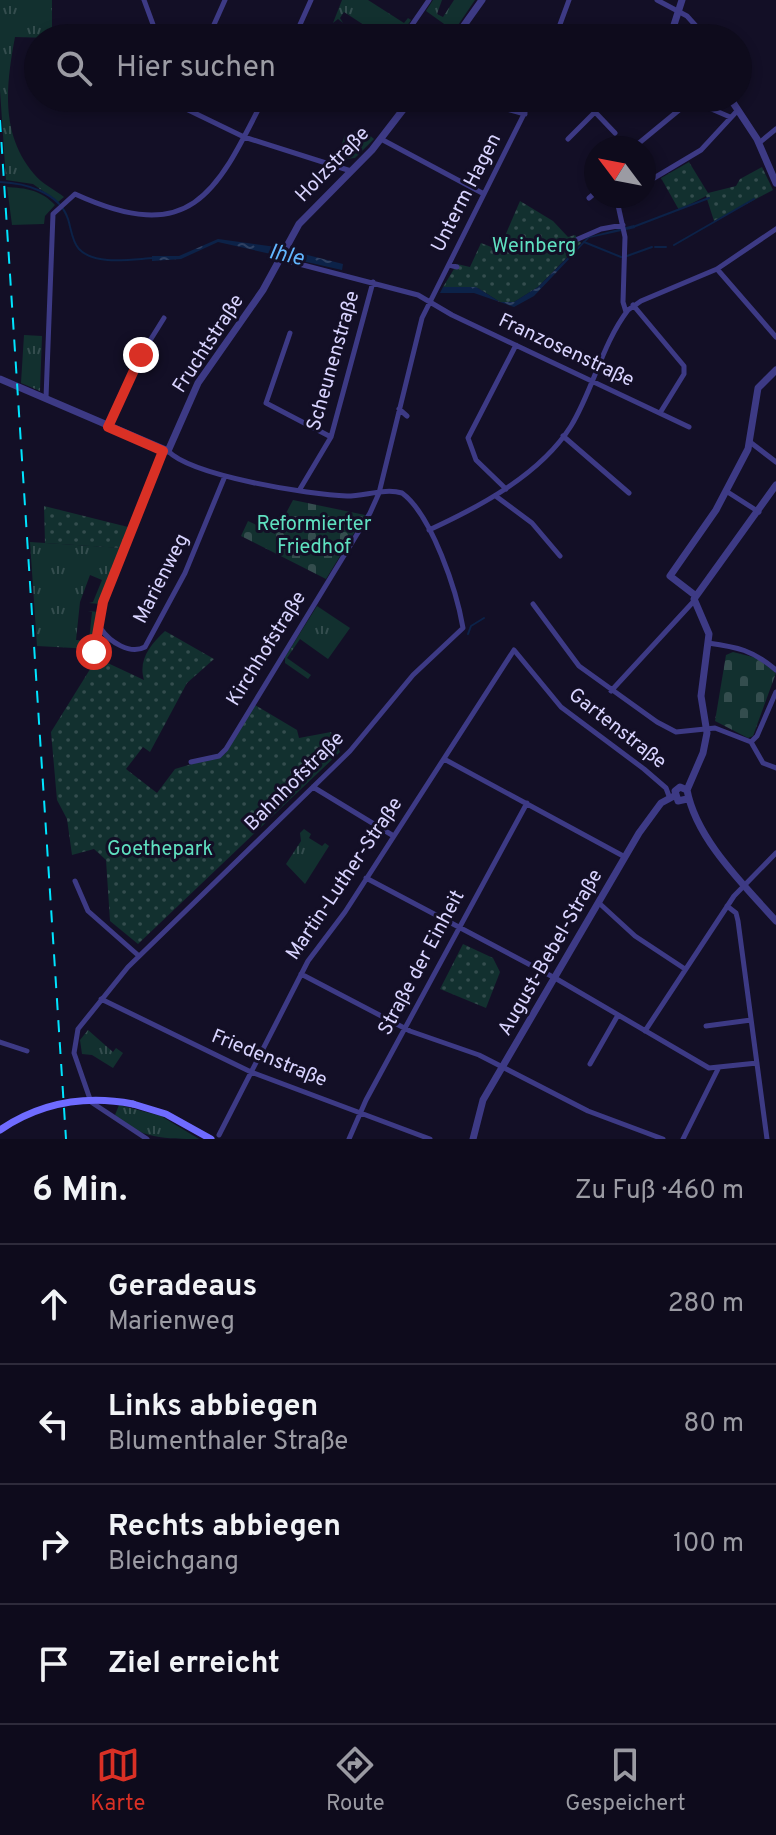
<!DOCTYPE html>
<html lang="de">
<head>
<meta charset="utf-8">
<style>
	:root { --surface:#0e0b1c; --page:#171425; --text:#f1f3f6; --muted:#9b9ba3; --line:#2e2b3b; --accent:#d93025 }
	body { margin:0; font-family:Overpass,sans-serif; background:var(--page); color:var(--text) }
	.compass { position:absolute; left:584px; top:136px; width:72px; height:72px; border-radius:50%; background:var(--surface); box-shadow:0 4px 12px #0003; rotate:302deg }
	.stop { position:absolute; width:24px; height:24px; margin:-18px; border:6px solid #d93025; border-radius:50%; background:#fff }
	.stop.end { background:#d93025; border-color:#fff; box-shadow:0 2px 8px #0008 }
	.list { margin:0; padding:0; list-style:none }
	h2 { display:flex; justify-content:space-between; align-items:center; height:104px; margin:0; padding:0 32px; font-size:34px }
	h2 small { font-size:26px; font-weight:400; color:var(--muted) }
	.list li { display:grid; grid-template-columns:52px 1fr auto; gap:24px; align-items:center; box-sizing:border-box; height:120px; padding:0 32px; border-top:2px solid var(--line) }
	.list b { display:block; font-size:30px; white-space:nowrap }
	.list p { margin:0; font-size:26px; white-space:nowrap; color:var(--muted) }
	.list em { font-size:26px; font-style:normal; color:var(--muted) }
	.icon { flex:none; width:44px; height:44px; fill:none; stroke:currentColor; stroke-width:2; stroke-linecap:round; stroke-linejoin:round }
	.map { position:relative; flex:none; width:776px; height:1139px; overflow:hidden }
	.search { position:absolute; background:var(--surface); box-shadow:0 4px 12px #0003; left:24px; right:24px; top:24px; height:88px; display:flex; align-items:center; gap:20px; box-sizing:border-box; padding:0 28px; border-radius:44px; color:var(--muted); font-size:30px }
	.sheet { height:584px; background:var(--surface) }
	nav { display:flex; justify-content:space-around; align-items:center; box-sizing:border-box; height:112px; border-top:2px solid var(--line); background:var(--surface); font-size:22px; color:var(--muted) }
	nav a { display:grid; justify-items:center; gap:4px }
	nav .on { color:var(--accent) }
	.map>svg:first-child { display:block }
</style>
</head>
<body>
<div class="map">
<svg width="776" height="1139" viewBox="0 0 776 1139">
	<defs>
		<pattern id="grass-tufts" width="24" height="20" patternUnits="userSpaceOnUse" patternTransform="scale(2)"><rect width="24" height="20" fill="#12302f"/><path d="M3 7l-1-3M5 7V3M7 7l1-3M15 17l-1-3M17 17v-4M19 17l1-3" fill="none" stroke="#344d4e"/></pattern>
		<pattern id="cemetery-stones" width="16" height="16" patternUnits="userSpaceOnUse" patternTransform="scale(2)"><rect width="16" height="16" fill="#12302f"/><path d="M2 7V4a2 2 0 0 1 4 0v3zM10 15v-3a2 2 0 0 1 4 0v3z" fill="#344d4e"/></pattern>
		<pattern id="park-dots" width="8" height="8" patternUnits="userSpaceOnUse" patternTransform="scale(2)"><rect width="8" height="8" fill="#12302f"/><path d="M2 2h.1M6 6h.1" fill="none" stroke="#344d4e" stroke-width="1.8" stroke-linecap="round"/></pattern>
		<pattern id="water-ripples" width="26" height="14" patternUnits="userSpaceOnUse" patternTransform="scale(2)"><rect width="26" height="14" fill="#0c2248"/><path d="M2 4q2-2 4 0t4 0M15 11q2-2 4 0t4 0" fill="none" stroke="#2f4163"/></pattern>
	</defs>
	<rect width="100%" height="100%" fill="#130f26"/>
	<path fill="url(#grass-tufts)" d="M0 0H52V38L15 37C6 85 0 134 34 174 41 183 55 190 64 197L58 202 33 184 6 180 0 90Z
		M342 0H368L404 23 408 18 411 20 399 38H384L344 12 340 18 343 23 338 19 333 23Z
		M433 0H442L437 14 443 17 454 0H475L454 31 426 11Z
		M24 335 42 336 40 391 21 383Z
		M30 542 123 548 100 604 89 603 93 602 102 580 90 575 80 602 76 640 89 641 92 612 88 611 99 612 92 649 37 646Z
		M317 606 350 628 328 659 300 639 287 658 311 675 308 679 285 663V657Z
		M304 829 311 834 309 838 322 846 325 843 329 846 305 884 286 864 301 841 300 833Z
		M88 1030 113 1052 116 1048 123 1053 113 1068 92 1055 82 1054 80 1040Z
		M119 1105 161 1116 199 1139C167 1139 139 1139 115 1115Z"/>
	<path fill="url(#cemetery-stones)" d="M293 500 365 515 326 579 241 536 248 521 275 534Z
		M733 652 757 658 776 673 753 736 748 738 715 721 726 655Z"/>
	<path fill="url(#park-dots)" d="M362 129 374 139 355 158 336 160 345 135Z
		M689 162 708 193 736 186 740 179 762 167 773 190 714 221 706 196 679 210 661 178Z
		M520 201 553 221 568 237 575 235 581 243 538 287 514 302H500L478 288 443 287 457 264 470 267 481 243 499 250Z
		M44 506 128 527 120 548 45 543Z
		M165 631 214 659 187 683 150 752 143 747 126 769 157 793 175 769 225 754 255 705 297 730 299 738 331 732 340 752 138 944 110 921 106 860 94 849 72 855 67 819 57 800 51 732 97 658 144 680C138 660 150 645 165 631Z
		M463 944 493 958 500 972 486 1008 440 989Z"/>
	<path fill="#12302f" d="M7 187C26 188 41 190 55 205L45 216 44 224 12 225Z"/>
	<path fill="url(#water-ripples)" d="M634 225 635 228 589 238 534 296 514 307 474 293H440L443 287H476L500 302H514L538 287 588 237Z
		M218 239 276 247 343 264 342 270 218 242 181 259 152 261V256H179Z"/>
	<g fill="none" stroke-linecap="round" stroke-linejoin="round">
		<path stroke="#0c2248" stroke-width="2" d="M0 182C25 183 59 192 68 219 71 228 72 242 79 249 95 266 133 259 154 258
			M633 227 709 198
			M584 242 621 257
			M674 245 754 199
			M655 247H666
			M627 256 652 247
			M468 634 471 626 484 618"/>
		<path stroke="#3d3a85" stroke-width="5" d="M144 0 158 38
			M657 0 687 16 705 36
			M593 28 607 38
			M208 38 225 0
			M294 38 311 0
			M403 38 429 0
			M555 38 569 0
			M175 98 182 107 244 137 351 171
			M465 98 525 114
			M686 98 730 117
			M595 112 615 133
			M381 139 484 194
			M568 139 609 98
			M759 143 776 129
			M633 148 690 101
			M644 184 701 150 737 111
			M616 196 625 237 623 302 626 312
			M589 198 596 192
			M578 239 601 229 623 225
			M280 259 418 295 452 315 689 427
			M449 265 457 267
			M717 269 776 337
			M633 305 684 366V374L660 413
			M290 333 266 403 331 437
			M46 398 53 214 75 194C191 247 216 194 264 98
			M399 409 407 416
			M109 426 141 355 164 318
			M563 436 629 493
			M750 442 776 462
			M300 489 331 437 373 282
			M506 489 476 460 468 438 516 345
			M726 491 759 512
			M497 497 532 523 560 556
			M429 530C479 507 540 475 571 426 593 390 602 344 628 310L641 301 717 269 776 229
			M533 604 579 666 657 722 676 732 715 728 751 742
			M101 629C110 642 130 655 145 647L185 573 225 476
			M708 643C737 647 753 650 776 670
			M94 655 103 602 163 451
			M611 691 694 601
			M751 742 757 736 776 692
			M751 742 763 763 776 768
			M444 759 625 857
			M191 762 219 756 226 749 370 513 379 493 422 318 532 98
			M313 787 392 835
			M366 878 555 978 709 1068 757 1063
			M75 881 88 911 139 956
			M599 903 635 936 685 969
			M727 906 736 913 738 921 767 1139
			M301 974 410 1031 479 1055 588 1111 663 1139
			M101 999 251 1072 430 1139
			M706 1026 751 1020
			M645 1031 734 896 776 853
			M0 1042 27 1051
			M590 1064 618 1015
			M219 1135 308 961 345 912 514 650 561 707 644 769 666 788 669 796
			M147 1139 91 1102 74 1053 78 1029 128 967 350 751 413 675 463 628C457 592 432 515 402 493 385 488 365 496 347 496 310 495 192 476 168 451
			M349 1139 366 1100 527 803
			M683 1139 718 1069"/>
		<path stroke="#3d3a85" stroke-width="7" d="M455 38 482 0
			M675 38 673 28 682 0
			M730 98 757 139 776 183
			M0 379 168 451 198 383 263 290 299 224 372 150 412 98
			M696 596 670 576 716 510 748 449 758 388 776 370
			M687 790 703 753 707 733 701 696 709 634 694 599 776 485
			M687 799 678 801 675 791 680 787 687 790C696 839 743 884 776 921
			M473 1139 483 1100 639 833 661 803 674 796"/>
		<path stroke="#6f6bff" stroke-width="7" d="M133 1104 166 1114 211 1139"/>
		<path stroke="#00e5ff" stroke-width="2" stroke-dasharray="12 10" stroke-linecap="butt" d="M0 120 66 1139"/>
		<path stroke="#6f6bff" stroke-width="7" d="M0 1130C40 1103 86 1095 133 1104"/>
	</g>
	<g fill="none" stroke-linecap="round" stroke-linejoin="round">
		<path stroke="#d93025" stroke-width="10" d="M94 652 103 602 163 451 108 427 141 355"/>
	</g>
	<g text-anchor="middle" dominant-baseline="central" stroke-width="6" stroke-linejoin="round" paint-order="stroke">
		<g font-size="20" fill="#d9d4ff" stroke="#130f26">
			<text transform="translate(333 165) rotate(-46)">Holzstraße</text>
			<text transform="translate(467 193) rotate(-63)">Unterm Hagen</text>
			<text transform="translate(209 344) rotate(-57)">Fruchtstraße</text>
			<text transform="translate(566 351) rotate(25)">Franzosenstraße</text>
			<text transform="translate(334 361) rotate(-74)">Scheunenstraße</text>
			<text transform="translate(162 579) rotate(-63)">Marienweg</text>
			<text transform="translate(267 649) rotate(-58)">Kirchhofstraße</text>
			<text transform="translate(617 729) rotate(38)">Gartenstraße</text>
			<text transform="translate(295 782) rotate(-45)">Bahnhofstraße</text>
			<text transform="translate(345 879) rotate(-56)">Martin-Luther-Straße</text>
			<text transform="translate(551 953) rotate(-60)">August-Bebel-Straße</text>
			<text transform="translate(422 963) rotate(-62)">Straße der Einheit</text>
			<text transform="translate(269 1059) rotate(22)">Friedenstraße</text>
		</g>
		<g font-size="20" fill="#5fe0c0" stroke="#130f26">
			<text x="534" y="247">Weinberg</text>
			<text x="314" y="525">Reformierter<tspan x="314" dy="23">Friedhof</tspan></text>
			<text x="160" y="850">Goethepark</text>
		</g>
		<g font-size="22" font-style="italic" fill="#62b6ff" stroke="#130f26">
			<text transform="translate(286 256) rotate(13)">Ihle</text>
		</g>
	</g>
</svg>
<svg class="compass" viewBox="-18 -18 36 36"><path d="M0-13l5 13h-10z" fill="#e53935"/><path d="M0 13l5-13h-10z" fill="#9b9ba3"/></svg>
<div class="stop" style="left:94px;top:652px"></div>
<div class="stop end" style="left:141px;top:355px"></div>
<div class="search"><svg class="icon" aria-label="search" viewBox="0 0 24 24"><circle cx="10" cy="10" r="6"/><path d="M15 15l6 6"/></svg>Hier suchen</div>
</div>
<section class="sheet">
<h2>6 Min.<small>Zu Fuß · 460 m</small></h2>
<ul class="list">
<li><svg class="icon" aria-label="ahead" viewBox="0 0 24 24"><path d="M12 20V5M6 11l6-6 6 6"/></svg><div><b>Geradeaus</b><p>Marienweg</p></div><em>280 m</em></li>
<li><svg class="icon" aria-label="left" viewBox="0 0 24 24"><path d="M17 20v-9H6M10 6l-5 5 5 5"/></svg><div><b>Links abbiegen</b><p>Blumenthaler Straße</p></div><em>80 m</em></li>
<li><svg class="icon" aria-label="right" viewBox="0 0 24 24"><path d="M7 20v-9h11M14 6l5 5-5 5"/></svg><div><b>Rechts abbiegen</b><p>Bleichgang</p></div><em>100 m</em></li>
<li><svg class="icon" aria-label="arrive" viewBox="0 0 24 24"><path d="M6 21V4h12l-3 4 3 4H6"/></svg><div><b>Ziel erreicht</b></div></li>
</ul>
</section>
<nav>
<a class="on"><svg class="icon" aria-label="map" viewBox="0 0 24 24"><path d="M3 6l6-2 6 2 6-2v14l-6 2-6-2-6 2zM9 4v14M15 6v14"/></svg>Karte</a>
<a><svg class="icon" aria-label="directions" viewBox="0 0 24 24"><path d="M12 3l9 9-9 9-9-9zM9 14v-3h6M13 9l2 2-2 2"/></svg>Route</a>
<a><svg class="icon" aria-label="saved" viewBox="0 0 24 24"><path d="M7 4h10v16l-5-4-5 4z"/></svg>Gespeichert</a>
</nav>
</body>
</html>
